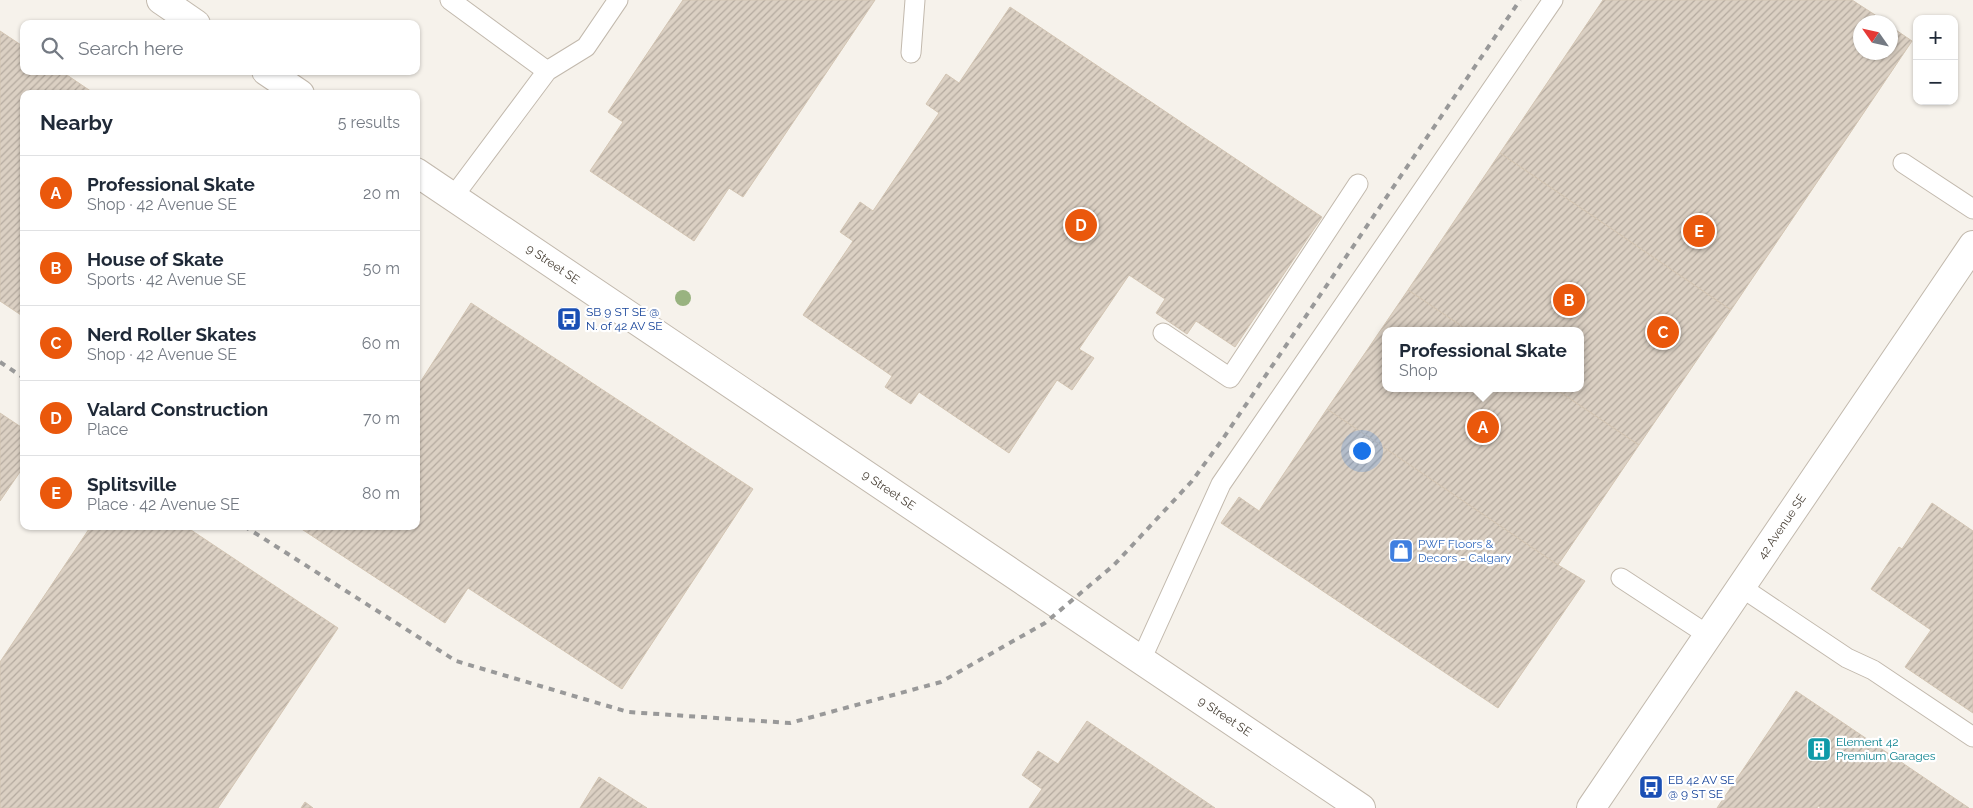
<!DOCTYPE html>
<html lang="en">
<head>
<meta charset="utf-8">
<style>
	:root { --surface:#fff; --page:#f6f6f7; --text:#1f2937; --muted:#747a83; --line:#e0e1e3; --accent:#ea580c }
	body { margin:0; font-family:Raleway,sans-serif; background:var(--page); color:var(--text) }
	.controls { position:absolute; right:15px; top:15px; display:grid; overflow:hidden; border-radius:10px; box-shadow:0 1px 4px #0004 }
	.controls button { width:45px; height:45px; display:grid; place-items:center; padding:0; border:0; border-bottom:1px solid var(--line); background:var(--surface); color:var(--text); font:25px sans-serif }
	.compass { position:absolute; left:1853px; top:15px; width:45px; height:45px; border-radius:50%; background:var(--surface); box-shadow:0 1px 4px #0004; rotate:304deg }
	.you { position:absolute; left:1361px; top:450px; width:18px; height:18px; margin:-12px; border:4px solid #fff; border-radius:50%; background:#1a73e8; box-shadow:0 0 0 8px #1a73e833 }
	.badge { display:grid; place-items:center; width:32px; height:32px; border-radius:50%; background:var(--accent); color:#fff; font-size:16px; font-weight:700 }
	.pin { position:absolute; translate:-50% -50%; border:2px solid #fff; box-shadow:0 1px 5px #0006 }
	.popup { position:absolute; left:1382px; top:327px; width:202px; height:65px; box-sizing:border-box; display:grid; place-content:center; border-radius:10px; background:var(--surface); filter:drop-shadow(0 1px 4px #0005); font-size:16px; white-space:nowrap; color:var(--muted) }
	.popup b { font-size:19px; color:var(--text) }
	.popup::after { content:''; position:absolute; left:50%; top:100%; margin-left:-10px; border:10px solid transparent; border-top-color:var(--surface) }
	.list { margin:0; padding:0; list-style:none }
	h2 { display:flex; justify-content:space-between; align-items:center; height:65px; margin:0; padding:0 20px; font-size:21px }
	h2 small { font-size:16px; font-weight:400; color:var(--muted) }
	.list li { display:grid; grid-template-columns:32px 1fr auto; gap:15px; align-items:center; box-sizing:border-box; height:75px; padding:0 20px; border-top:1px solid var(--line) }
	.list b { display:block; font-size:19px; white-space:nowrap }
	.list p { margin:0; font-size:16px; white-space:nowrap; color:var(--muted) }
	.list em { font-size:16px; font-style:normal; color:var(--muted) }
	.icon { flex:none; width:28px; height:28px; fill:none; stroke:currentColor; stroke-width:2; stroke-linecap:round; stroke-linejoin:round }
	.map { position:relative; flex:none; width:1973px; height:808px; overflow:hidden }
	.search { position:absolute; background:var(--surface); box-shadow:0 1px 4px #0004; left:20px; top:20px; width:400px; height:55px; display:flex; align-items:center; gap:12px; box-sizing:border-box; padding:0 18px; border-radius:10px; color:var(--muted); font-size:19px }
	.panel { position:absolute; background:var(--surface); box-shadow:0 1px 4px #0004; left:20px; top:90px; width:400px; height:440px; border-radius:10px }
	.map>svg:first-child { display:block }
</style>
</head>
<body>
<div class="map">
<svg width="1973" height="808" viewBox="0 0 1973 808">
	<defs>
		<pattern id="building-hatch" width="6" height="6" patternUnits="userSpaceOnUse" patternTransform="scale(1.25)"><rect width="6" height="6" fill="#dbd0c3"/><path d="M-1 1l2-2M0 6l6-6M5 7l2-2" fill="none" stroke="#b4aa9f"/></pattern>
	</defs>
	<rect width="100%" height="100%" fill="#f6f2eb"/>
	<path fill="url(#building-hatch)" stroke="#d3c5b3" d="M683 0H875L743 197 729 188 694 241 590 171 623 122 608 112Z
		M1603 0H1852L1886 22H1860V52H1890V26L1912 41 1731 310 1500 153Z
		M1010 7 1322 217 1235 347 1196 321 1187 334 1156 313 1165 299 1129 275 1079 349 1094 358 1072 390 1057 380 1009 453 919 392 911 404 885 387 892 376 803 315 853 241 840 232 860 202 873 211 939 113 926 104 946 74 959 83Z
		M0 31 24 47V71H61L95 94H24V317L0 301Z
		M1500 153 1731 310 1639 445 1554 388H1580V331H1469L1408 290Z
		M1408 290 1469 331H1386V388H1554L1639 445 1558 565 1327 409Z
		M471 303 753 489 622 689 468 588 445 623 297 526H416V382L419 384Z
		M1327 409 1558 565 1585 581 1498 708 1221 523 1239 497 1259 511Z
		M0 413 24 429V466L0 501Z
		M1932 503 1973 531V713L1905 667 1931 630 1871 589 1899 547 1902 549Z
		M91 526H185L338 628 218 808H0V662Z
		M1796 691 1969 808H1821L1818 806 1817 808H1717Z
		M1087 721 1215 808H1029L1042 789 1022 775 1038 751 1058 764Z
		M599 777 647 808H580Z
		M305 802 313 808H301Z"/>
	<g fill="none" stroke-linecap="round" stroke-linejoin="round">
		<defs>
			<path id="service" d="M450 0 547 71 453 197
				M911 53 915 0
				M547 71 586 47 618 0
				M1903 163 1973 209
				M1163 333 1230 378 1358 184
				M1621 578 1708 635
				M1741 587 1847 658 1873 670 1973 737
				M1141 660 1221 484 1553 0"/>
			<g id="minor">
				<path d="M161 0 196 24"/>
				<path d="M266 71 300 94"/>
				<path id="s1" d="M416 172 1361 808"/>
			</g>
			<g id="tertiary">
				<path id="s2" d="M1591 808 1973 245"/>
			</g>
		</defs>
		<use href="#service" stroke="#c2b9ad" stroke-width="21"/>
		<use href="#minor" stroke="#c2b9ad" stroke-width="30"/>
		<use href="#tertiary" stroke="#c2b9ad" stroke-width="30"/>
		<use href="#service" stroke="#fff" stroke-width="19"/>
		<use href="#minor" stroke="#fff" stroke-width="28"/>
		<use href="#tertiary" stroke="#fff" stroke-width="28"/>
		<path stroke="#999" stroke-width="4" stroke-dasharray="6 6" stroke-linecap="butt" d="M0 362 24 378
			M244 526 456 661 628 712 790 723 941 682 1045 623 1114 565 1192 481 1222 440 1520 0"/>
	</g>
	<circle fill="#99b380" cx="683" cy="298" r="8"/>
	<defs>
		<symbol id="bus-square" viewBox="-11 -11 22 22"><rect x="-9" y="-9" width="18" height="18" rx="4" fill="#1a4fb4" stroke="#fff"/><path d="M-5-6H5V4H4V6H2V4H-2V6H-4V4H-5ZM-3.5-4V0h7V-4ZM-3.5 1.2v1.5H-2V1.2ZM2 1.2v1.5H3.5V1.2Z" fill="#fff"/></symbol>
		<symbol id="shop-square" viewBox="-11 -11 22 22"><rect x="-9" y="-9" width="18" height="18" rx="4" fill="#3f7fe0" stroke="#fff"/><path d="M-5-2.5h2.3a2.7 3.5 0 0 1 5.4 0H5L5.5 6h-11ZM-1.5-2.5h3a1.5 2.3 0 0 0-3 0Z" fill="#fff"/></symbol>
		<symbol id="building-square" viewBox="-11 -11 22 22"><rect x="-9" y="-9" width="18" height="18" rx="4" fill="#0f9aa8" stroke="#fff"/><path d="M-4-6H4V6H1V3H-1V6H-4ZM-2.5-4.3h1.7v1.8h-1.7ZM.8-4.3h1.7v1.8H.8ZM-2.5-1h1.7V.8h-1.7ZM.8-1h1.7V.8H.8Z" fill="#fff"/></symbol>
	</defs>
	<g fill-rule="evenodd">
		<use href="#bus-square" x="555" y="305" width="28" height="28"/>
		<use href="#shop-square" x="1387" y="537" width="28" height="28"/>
		<use href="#building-square" x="1805" y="735" width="28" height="28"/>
		<use href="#bus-square" x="1637" y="773" width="28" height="28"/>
	</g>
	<g text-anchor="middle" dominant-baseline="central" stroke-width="4.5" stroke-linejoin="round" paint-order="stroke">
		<g font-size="12" fill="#4a4238" stroke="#fff">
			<text stroke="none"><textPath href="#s1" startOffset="165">9 Street SE</textPath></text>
			<text stroke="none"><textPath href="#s1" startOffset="570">9 Street SE</textPath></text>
			<text stroke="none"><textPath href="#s2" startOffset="340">42 Avenue SE</textPath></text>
			<text stroke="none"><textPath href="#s1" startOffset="975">9 Street SE</textPath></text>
		</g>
		<g font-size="12" fill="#164399" stroke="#fff" text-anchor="start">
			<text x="586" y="312">SB 9 ST SE @<tspan x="586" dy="14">N. of 42 AV SE</tspan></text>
			<text x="1668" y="780">EB 42 AV SE<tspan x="1668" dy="14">@ 9 ST SE</tspan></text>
		</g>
		<g font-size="12" fill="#366cbe" stroke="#fff" text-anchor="start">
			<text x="1418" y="544">PWF Floors &amp;<tspan x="1418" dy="14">Decors - Calgary</tspan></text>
		</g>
		<g font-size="12" fill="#0d838f" stroke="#fff" text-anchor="start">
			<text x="1836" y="742">Element 42<tspan x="1836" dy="14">Premium Garages</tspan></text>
		</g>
	</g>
</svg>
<div class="controls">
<button>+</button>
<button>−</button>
</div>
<svg class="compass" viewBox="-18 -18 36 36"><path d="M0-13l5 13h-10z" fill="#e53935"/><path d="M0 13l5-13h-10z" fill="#747a83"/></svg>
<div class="you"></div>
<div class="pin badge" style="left:1483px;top:427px">A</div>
<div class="popup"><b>Professional Skate</b>Shop</div>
<div class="pin badge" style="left:1569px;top:300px">B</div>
<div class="pin badge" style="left:1663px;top:332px">C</div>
<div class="pin badge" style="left:1081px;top:225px">D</div>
<div class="pin badge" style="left:1699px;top:231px">E</div>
<div class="search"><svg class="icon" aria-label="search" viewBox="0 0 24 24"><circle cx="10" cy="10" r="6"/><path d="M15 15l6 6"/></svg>Search here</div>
<section class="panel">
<h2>Nearby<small>5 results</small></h2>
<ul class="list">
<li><span class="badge">A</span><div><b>Professional Skate</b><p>Shop · 42 Avenue SE</p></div><em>20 m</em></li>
<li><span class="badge">B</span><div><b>House of Skate</b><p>Sports · 42 Avenue SE</p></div><em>50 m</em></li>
<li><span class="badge">C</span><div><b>Nerd Roller Skates</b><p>Shop · 42 Avenue SE</p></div><em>60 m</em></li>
<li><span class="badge">D</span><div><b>Valard Construction</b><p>Place</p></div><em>70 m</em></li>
<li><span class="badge">E</span><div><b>Splitsville</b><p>Place · 42 Avenue SE</p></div><em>80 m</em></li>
</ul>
</section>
</div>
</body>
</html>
